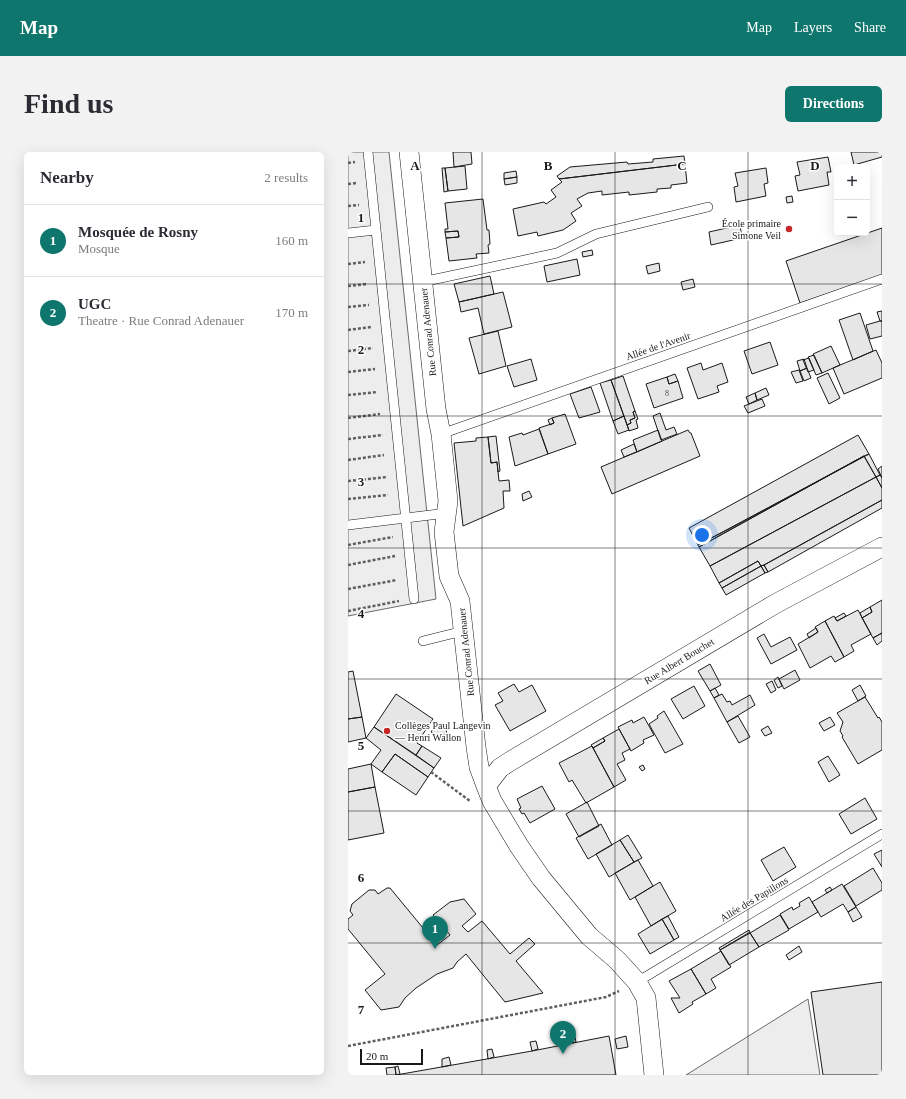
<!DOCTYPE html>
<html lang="en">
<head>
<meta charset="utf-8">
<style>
	:root { --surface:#fff; --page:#f2f2f3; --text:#2b2b33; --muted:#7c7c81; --line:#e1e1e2; --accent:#0f766e }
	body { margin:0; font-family:Georgia,serif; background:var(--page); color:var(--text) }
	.controls { position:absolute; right:12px; top:12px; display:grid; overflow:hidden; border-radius:6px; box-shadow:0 4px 16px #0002 }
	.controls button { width:36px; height:36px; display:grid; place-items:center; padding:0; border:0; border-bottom:1px solid var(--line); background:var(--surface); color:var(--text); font:20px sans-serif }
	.scale { position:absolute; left:12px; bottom:10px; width:63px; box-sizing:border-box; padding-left:4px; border:2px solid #1a1a1a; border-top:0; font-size:11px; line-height:14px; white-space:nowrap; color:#1a1a1a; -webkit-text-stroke:3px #fff; paint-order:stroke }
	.you { position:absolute; left:354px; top:383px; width:14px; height:14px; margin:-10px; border:3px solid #fff; border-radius:50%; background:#1a73e8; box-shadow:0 0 0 6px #1a73e833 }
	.badge { display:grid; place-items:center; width:26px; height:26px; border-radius:50%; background:var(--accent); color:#fff; font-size:13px; font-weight:700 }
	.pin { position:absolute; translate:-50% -33px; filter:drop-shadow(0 1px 2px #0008) }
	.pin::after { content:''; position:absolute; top:21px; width:14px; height:12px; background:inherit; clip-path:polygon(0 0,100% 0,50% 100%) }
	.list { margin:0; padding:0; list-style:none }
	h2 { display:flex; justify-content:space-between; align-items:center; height:52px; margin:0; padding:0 16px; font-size:17px }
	h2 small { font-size:13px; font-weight:400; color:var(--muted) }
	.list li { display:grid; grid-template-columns:26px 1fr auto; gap:12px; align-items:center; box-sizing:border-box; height:72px; padding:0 16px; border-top:1px solid var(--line) }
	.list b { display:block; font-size:15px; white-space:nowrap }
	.list p { margin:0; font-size:13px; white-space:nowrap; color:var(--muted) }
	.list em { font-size:13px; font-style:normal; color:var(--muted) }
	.map { position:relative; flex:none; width:534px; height:923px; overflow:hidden; border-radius:6px }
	header { display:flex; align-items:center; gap:24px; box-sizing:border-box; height:56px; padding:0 20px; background:var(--accent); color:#fff }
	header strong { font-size:19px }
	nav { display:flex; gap:22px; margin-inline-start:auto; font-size:14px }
	.intro { display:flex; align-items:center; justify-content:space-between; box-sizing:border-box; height:96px; padding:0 24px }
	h1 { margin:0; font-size:28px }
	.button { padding:10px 18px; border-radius:6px; background:var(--accent); color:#fff; font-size:14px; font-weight:700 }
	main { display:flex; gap:24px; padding:0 24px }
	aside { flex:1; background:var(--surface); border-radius:6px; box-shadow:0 4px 16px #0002 }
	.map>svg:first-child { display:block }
</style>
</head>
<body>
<header>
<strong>Map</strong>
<nav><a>Map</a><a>Layers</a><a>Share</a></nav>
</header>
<div class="intro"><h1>Find us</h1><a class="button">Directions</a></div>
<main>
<aside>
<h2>Nearby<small>2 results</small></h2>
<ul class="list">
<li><span class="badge">1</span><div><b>Mosquée de Rosny</b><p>Mosque</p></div><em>160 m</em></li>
<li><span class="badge">2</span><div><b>UGC</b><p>Theatre · Rue Conrad Adenauer</p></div><em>170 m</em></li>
</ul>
</aside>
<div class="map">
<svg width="534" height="923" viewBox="0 0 534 923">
	<rect width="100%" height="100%" fill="#fff"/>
	<path fill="#ededed" stroke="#6a6a6a" d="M0 0H41L88 447 0 464Z
		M460 847 472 923H338Z"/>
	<path fill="#e6e6e6" stroke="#1a1a1a" d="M105 0H123L124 12 106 15Z
		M503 0H534V5L506 13Z
		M336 4 337 12 211 27 209 24 222 15 279 10 280 12 305 10V7Z
		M480 5 483 20H479L481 33 450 39 447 24 452 23 449 10Z
		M337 12 339 31 323 33V36L309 37V40L281 43V40L254 43V39L240 41 229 47 234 54 223 61 228 69 215 78 190 84 189 80 170 84 165 57 196 50 198 52 208 45 203 38 214 30 211 27Z
		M117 14 119 37 100 39 97 16Z
		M94 16H97L100 39 96 40Z
		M418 16 420 31 416 32 418 44 388 50 386 35 390 34 387 21Z
		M168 19 169 25 156 27V21Z
		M169 25V31L157 33 156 27Z
		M444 44 445 50 439 51 438 45Z
		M135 47 139 78H141L142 92 140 93 141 101 128 102 129 106 101 109 98 86 111 85 110 79 97 80V77H100L97 51Z
		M392 73 394 86 363 93 361 80Z
		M534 76V123L452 151 438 109Z
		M110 79 111 85 98 86 97 80Z
		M244 98 245 103 235 105 234 100Z
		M229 107 232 123 199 130 196 114Z
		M311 111 312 119 300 122 298 114Z
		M142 124 146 142 111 150 106 132Z
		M345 127 347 135 335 138 333 130Z
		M155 140 164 175 136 182 130 156 113 160 111 150Z
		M534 159V169H532L529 160Z
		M512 161 525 199 505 208 491 168Z
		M532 169H534V184L522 187 518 173Z
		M150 179 158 214 131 222 121 186Z
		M422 190 430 213 404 222 396 199Z
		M483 194 492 213 474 221 465 202Z
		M528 198 534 211V226L496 242 485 216Z
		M466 203 474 221 468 223 460 205Z
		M461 206 466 218 460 220 455 208Z
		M183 207 189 228 166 235 159 214Z
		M456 207 459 216 452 219 449 209Z
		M353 211 355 218 374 211 380 230 369 234 371 240 350 247 339 216Z
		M459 216 463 226 456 229 452 219Z
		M451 218 455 229 448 231 443 220Z
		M480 221 492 246 481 252 469 226Z
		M327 222 330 229 321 232 319 225Z
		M275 224 287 259 285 260 287 266 282 268 283 271 279 273 263 228Z
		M319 225 321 232 330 229 335 246 306 256 298 232Z
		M263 228 276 264 265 269 252 231Z
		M243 235 252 260 231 266 222 242Z
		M418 236 421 243 409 248 407 241Z
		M407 241 409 248 401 252 398 245Z
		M414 247 417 254 400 261 396 254Z
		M287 259 290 267 288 268 290 276 281 279 279 273 283 271 282 268 287 266 285 260Z
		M312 261 318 278 326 275 329 282 313 288 305 264Z
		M217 262 228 292 200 302 191 276 206 271 204 266Z
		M276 264 281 278 270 282 265 269Z
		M204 266 206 271 202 273 200 268Z
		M191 277 200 302 167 314 161 285 174 281 175 283Z
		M310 278 314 289 289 300 285 288Z
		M340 278 342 281H343L352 304 264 342 253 315Z
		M510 283 521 302 350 393 341 376Z
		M148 284 152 319 150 320 149 310 143 311 140 285Z
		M140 285 143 311 149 310 151 329 161 328 162 339H155L156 356 115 374 106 291 128 289V286Z
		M286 292 289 300 276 305 273 298Z
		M521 302 532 323 528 325 516 304Z
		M516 304 351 395 350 393 381 377Z
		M516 304 528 325 362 414 351 395Z
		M534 314V326L530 317Z
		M532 323 534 326V336L528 325Z
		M528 325 534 336V348L416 413 413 414 410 409 371 431 362 414Z
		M181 339 184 345 175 349 174 342Z
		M534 348V356L420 420 416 413Z
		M410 409 413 414 374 436 371 431Z
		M416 413 420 420 417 421 413 414Z
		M413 414 417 421 378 443 374 436Z
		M534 448V481L525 486 514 466 524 460 522 455Z
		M522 455 524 460 514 466 512 461Z
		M510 458 523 482 503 493 506 499 496 505 477 469 486 464 489 469Z
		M496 461 498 464 489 469 487 466Z
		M477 469 496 505 487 510 483 504 462 516 450 492 470 480 467 475Z
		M468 476 470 480 461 486 459 482Z
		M534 481V489L529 493 525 486Z
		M416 482 423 495 442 485 449 498 423 512 409 486Z
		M362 512 373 533 362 539 350 519Z
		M447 518 452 528 436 537 431 527Z
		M5 519 14 565 0 567V520Z
		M430 525 434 534 430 536 426 528Z
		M424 529 428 538 423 541 418 532Z
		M166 532 171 540 184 533 198 559 162 579 147 553 155 549 150 541Z
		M512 533 518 544 510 549 504 538Z
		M346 534 357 554 335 567 323 547Z
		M367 536 371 543 366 546 362 539Z
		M48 542 85 567 69 591 74 594 68 603 26 575Z
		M374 542 379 550 382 549 384 553 402 543 407 553 379 570 366 546Z
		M517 545 530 566 531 565 534 570V598L510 612 494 585 495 584 492 579 495 570 489 561Z
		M316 559 335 592 317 601 301 572 310 566 309 564Z
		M390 564 402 585 391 591 379 570Z
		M14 565 18 586 0 590V567Z
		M296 565 306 583 295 588 296 591 283 599 270 575 284 568 285 571Z
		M482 565 487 573 476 579 471 571Z
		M97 572 99 582 89 584 83 580 87 574Z
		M420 574 424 581 417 584 413 578Z
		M26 575 86 616 80 625 47 602 34 620 23 612 33 598 18 586Z
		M271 577 282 597 274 601 277 608 269 612 278 628 266 635 245 596 257 589 255 586Z
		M255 586 257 589 245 596 243 593Z
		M74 594 93 606 86 616 68 603Z
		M244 594 266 635 238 651 224 628 221 630 211 611Z
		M47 602 80 625 68 643 34 620Z
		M480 604 492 623 481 630 470 610Z
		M23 612 27 635 0 640V617Z
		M295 613 297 617 294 619 291 615Z
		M194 634 207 657 182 671 176 661 174 662 171 657 173 656 169 647Z
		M27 635 36 681 0 688V640Z
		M517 646 529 667 503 682 491 662Z
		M239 650 251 674 231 685 218 662Z
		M253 672 264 693 240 707 228 686Z
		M280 683 294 706 286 710 272 688Z
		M272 688 286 710 261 725 248 702Z
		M436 695 448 715 425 729 413 708Z
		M534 698V715L526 702Z
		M290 708 305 734 282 748 267 721Z
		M525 716 534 731V738L508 754 496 734Z
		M312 730 328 759 303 774 287 745Z
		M494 732 508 755 500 760 495 752 473 765 464 750Z
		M482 735 484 738 479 741 477 738Z
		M39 736H42L89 793 102 783 85 763 102 750 116 747 128 762 114 774 120 780 134 769 162 802 181 786 187 792 168 809 195 841 157 850 118 802 109 810 105 816 89 822 68 836 57 846 51 855 33 858 17 838 37 822 0 777V767L5 763 2 759 4 752 21 738H27L30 742Z
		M461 745 470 760 441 777 432 762 444 755 445 758 452 754 451 751Z
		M508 755 514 765 505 770 500 760Z
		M432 763 441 778 411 795 402 781Z
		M320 764 331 785 326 788 314 767Z
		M314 767 326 788 302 802 290 782Z
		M401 778 402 780 372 798 371 796Z
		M402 781 411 795 381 813 372 798Z
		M451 794 454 800 441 808 438 803Z
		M373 799 383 815 363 827 368 836 358 842 343 817Z
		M343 817 358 842 344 850 345 852 331 861 323 846H332L321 829Z
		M534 830V923H475L463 840Z
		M226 880 228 890 222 891 220 881Z
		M261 884 268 923H48L184 899Z
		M278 884 280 895 269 897 267 887Z
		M188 889 190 897 184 899 182 890Z
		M144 897 146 905 140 907 139 898Z
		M101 905 103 913 94 915V907Z
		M50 914 52 922 48 923 47 915Z
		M47 915 48 923H39L38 916Z"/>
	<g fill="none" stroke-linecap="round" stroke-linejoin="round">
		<defs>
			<path id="lane" d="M20 0 66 447
				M0 81 28 78
				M74 130 209 101 248 82 360 55
				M93 282 534 127
				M0 373 99 361
				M75 489 115 479
				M289 830 534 682"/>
			<path id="street" d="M61 0 88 257 93 282 100 349 96 380 101 424 112 449 128 595 131 615 138 634 144 649 171 694 193 726 241 784 269 808 289 830 298 846 306 923
				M138 634 152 616 161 610 427 452 534 395"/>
		</defs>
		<use href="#lane" stroke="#1a1a1a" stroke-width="10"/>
		<use href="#street" stroke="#1a1a1a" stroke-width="20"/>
		<path stroke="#5f5f5f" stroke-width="2.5" stroke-dasharray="3 2" stroke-linecap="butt" d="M0 11 7 10
			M0 32 9 31
			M0 54 11 53
			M0 112 17 110
			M0 134 19 132
			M0 155 21 153
			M0 178 23 175
			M0 199 25 196
			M0 220 27 217
			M0 243 29 240
			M0 266 32 262
			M0 287 35 283
			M0 308 36 303
			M0 329 39 325
			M0 347 40 343
			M0 393 45 385
			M0 413 47 404
			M0 437 49 428
			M0 459 51 449
			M83 620 122 649
			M0 894 258 845 271 839"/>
		<use href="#lane" stroke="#fff" stroke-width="9"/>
		<use href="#street" stroke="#fff" stroke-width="19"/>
	</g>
	<path fill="none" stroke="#1a1a1a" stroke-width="1" stroke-opacity="0.55" d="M134 0V923M267 0V923M400 0V923M0 132H534M0 264H534M0 396H534M0 527H534M0 659H534M0 791H534"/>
	<g fill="#c62828" stroke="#fff" stroke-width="1.5">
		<circle cx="441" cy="77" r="4"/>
		<circle cx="39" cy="579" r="4"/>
	</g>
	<g text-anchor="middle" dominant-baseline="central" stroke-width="3" stroke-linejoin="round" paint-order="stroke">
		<g font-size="8" fill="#4d4d4d">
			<text x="319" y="241">8</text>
		</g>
		<g font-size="10" fill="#1a1a1a" stroke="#fff" text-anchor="end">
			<text x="433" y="71">École primaire<tspan x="433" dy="12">Simone Veil</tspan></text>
			<text x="47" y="573" text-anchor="start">Collèges Paul Langevin<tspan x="47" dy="12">— Henri Wallon</tspan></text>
		</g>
		<g font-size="10" fill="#1a1a1a" stroke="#fff">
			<text transform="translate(80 180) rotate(-96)">Rue Conrad Adenauer</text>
			<text transform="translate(310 194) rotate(-19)">Allée de l'Avenir</text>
			<text transform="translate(118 500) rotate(-96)">Rue Conrad Adenauer</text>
			<text transform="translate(331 509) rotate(-31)">Rue Albert Bouchet</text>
			<text transform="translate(406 747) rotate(-31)">Allée des Papillons</text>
		</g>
	</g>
	<g font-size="13" text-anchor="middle" font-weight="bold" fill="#1a1a1a" stroke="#fff" stroke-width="3" stroke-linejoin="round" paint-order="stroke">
		<text x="67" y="18">A</text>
		<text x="200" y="18">B</text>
		<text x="334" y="18">C</text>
		<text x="467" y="18">D</text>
		<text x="13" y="70">1</text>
		<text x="13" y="202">2</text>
		<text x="13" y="334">3</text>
		<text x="13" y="466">4</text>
		<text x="13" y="598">5</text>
		<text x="13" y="730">6</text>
		<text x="13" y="862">7</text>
	</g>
</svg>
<div class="controls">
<button>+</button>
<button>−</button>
</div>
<div class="scale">20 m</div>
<div class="you"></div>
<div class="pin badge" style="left:87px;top:797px">1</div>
<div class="pin badge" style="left:215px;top:902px">2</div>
</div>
</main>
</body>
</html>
